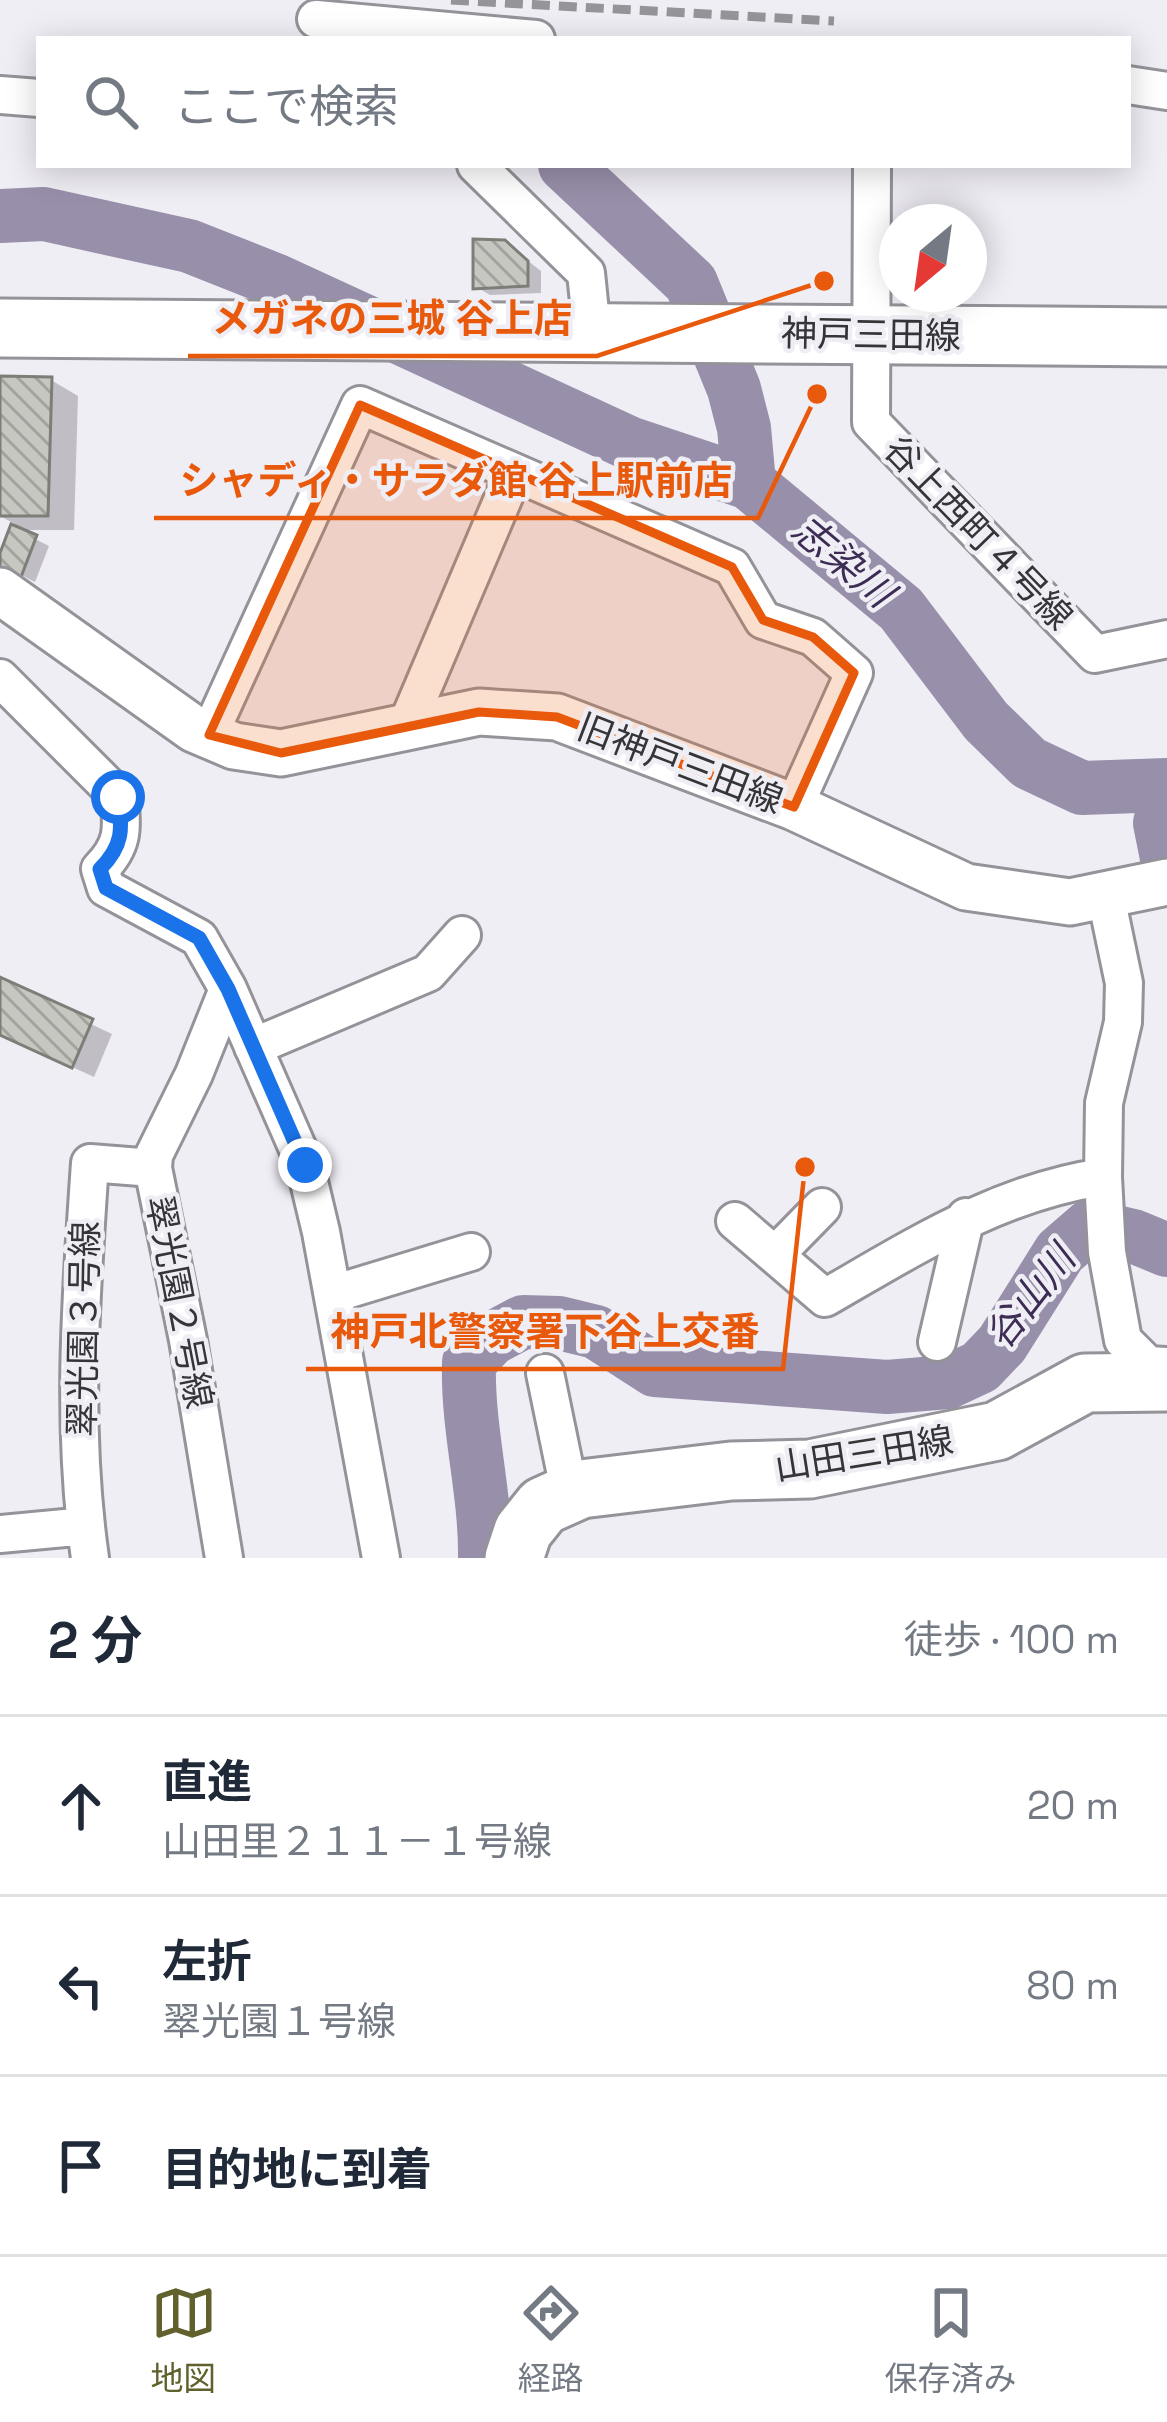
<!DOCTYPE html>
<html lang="ja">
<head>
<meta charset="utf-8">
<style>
	:root { --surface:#fff; --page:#f6f6f7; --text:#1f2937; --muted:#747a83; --line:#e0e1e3; --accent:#61612d }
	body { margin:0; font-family:"Space Grotesk","Noto Sans JP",sans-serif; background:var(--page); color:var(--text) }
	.compass { position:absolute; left:879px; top:204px; width:108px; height:108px; border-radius:50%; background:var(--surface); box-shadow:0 6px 30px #0003; rotate:209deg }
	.stop { position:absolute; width:36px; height:36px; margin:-27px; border:9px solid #1a73e8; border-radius:50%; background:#fff }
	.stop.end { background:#1a73e8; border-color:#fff; box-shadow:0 3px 12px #0008 }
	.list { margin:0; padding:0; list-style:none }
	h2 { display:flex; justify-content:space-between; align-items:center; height:156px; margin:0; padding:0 48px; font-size:51px }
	h2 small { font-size:39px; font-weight:400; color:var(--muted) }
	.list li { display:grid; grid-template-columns:78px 1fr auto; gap:36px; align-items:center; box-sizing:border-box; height:180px; padding:0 48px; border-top:3px solid var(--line) }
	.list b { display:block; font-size:45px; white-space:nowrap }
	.list p { margin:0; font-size:39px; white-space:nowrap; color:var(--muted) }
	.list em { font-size:39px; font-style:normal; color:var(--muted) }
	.icon { flex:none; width:66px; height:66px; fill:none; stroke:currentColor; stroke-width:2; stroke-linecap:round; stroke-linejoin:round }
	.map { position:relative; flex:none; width:1167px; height:1558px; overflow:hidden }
	.search { position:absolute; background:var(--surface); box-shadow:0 6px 30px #0003; left:36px; right:36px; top:36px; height:132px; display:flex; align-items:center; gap:30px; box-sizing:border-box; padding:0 42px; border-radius:0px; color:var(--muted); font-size:45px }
	.sheet { height:696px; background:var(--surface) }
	nav { display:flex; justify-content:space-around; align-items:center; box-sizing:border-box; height:168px; border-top:3px solid var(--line); background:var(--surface); font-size:33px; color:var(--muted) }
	nav a { display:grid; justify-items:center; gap:6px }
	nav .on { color:var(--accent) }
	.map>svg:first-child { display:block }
</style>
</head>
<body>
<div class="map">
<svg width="1167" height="1558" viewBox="0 0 1167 1558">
	<defs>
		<pattern id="building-back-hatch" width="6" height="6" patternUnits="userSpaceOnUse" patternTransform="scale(3)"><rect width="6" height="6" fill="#c7c7c1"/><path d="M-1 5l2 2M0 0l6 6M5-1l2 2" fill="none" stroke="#a2a29e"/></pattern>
	</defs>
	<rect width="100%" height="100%" fill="#f0eef5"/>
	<path fill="#0003" d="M505 243 541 271V293L490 295 476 287Z
		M0 379 51 380 78 396 74 530H17L49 546 35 582 0 564 15 524 0 516Z
		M0 981 112 1034 94 1077 0 1034Z"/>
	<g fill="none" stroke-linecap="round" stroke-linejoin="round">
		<path stroke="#988faa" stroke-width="54" d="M565 165 691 283 734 389 744 428 749 483
			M0 216 44 214 189 246 275 280 629 443 749 483 901 609 986 721 1029 763 1082 788 1167 785
			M1167 797 1160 823 1167 858
			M485 1558C486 1492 467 1429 469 1362L491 1339 523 1322 559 1323 596 1332 655 1370 887 1387 948 1382 980 1367 1002 1344 1060 1252 1090 1226 1133 1236 1167 1250"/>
	</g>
	<path fill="url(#building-back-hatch)" stroke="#7d7e78" stroke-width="3" d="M473 239 505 240 528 261V286L473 289Z
		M0 376 52 377 48 516H0Z
		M11 524 37 535 21 577 0 567V553Z
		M0 977 93 1019 72 1068 0 1035Z"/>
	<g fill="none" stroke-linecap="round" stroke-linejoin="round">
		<defs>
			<path id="minor" d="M316 19 536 39
				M1128 85 1167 91
				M0 95 39 98
				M476 165 586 273 592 331
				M872 165 871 422 1095 654 1167 639
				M0 678 119 797C123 829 123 846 100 869L106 888 199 938 228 989 305 1165 321 1232 381 1558
				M406 727 514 473
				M209 735 360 405 732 567 763 620 813 637 854 673 794 807
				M253 1047 428 973 462 935
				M1103 1177 1107 1252 1123 1340 1148 1365 1167 1366
				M735 1221 825 1298C914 1247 999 1192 1103 1177L1104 1103 1123 1022 1124 983 1106 897
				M775 1255 822 1207
				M333 1294 471 1252
				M937 1342 966 1217
				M545 1373 570 1494
				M0 1534 86 1526
				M90 1558C71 1427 81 1294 90 1163L153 1168
				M224 1558 188 1340 153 1168 154 1155 194 1074 228 989"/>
			<path id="tertiary" d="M0 591 194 729 234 746 281 753 479 712 557 717 794 807 966 887 1070 902 1167 882"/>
			<path id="primary" d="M0 328 1167 337
				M514 1558 523 1531 543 1506 581 1489 731 1471 810 1469 997 1431 1085 1383 1167 1382"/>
		</defs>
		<use href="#minor" stroke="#959399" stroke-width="42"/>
		<use href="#tertiary" stroke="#959399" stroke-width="51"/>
		<use href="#primary" stroke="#959399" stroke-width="63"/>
		<use href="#minor" stroke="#fff" stroke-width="36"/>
		<use href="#tertiary" stroke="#fff" stroke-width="45"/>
		<use href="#primary" stroke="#fff" stroke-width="57"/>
		<path stroke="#959498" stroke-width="9" stroke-dasharray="18 9" stroke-linecap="butt" d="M451 0 834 21"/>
	</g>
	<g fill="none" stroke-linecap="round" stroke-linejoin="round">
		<path stroke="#1a73e8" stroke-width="15" d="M118 797C123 829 123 846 100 869L106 888 199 938 228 989 305 1165"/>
	</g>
	<path fill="#e8590c" fill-opacity="0.2" stroke="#e8590c" stroke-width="9" stroke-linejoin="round" d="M360 405 732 567 763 620 813 637 854 673 794 807 557 717 479 712 281 753 209 735Z"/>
	<g text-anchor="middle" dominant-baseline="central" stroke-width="9" stroke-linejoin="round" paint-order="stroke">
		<g font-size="36" fill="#353537" stroke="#f0eef5">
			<text transform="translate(871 335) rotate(1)">神戸三田線</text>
			<text transform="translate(978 533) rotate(46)">谷上西町４号線</text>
			<text transform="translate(680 764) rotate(21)">旧神戸三田線</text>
			<text transform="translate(179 1302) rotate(79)">翠光園２号線</text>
			<text transform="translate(84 1329) rotate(-89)">翠光園３号線</text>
			<text transform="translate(864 1454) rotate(-9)">山田三田線</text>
		</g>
		<g font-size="39" font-style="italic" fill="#3d2d55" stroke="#f0eef5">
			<text transform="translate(843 561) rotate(40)">志染川</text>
			<text transform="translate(1030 1297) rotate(-52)">谷山川</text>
		</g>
	</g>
	<path fill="none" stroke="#e8590c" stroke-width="4.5" d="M824 281L597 356H188M817 394L758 518H154M805 1167L783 1369H306"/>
	<g fill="#e8590c" stroke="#f0eef5" stroke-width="4.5">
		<circle cx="824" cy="281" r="12"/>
		<circle cx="817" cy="394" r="12"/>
		<circle cx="805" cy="1167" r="12"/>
	</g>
	<g font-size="39" text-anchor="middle" font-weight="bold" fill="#e8590c" stroke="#f0eef5" stroke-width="9" stroke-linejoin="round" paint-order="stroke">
		<text x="392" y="332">メガネの三城 谷上店</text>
		<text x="456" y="494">シャディ・サラダ館 谷上駅前店</text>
		<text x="545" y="1345">神戸北警察署下谷上交番</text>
	</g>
</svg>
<svg class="compass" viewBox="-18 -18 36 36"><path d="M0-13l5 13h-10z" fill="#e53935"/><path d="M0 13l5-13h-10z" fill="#747a83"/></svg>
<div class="stop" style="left:118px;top:797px"></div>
<div class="stop end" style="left:305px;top:1165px"></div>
<div class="search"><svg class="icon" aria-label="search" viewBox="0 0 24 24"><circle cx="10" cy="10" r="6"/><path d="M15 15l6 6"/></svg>ここで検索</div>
</div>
<section class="sheet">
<h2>2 分<small>徒歩 · 100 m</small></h2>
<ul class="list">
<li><svg class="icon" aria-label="ahead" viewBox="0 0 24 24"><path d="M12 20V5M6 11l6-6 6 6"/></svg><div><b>直進</b><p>山田里２１１－１号線</p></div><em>20 m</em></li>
<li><svg class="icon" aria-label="left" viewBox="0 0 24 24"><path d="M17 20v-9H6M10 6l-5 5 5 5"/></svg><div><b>左折</b><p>翠光園１号線</p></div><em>80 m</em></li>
<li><svg class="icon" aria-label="arrive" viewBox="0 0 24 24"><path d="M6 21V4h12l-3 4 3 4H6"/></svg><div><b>目的地に到着</b></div></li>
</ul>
</section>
<nav>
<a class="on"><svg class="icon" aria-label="map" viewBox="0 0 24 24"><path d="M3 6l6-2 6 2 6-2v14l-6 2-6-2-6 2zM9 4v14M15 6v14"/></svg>地図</a>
<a><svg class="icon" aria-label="directions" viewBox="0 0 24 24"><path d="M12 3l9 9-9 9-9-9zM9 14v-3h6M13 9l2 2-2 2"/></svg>経路</a>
<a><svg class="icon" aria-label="saved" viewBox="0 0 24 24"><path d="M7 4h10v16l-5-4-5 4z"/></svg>保存済み</a>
</nav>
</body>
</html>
